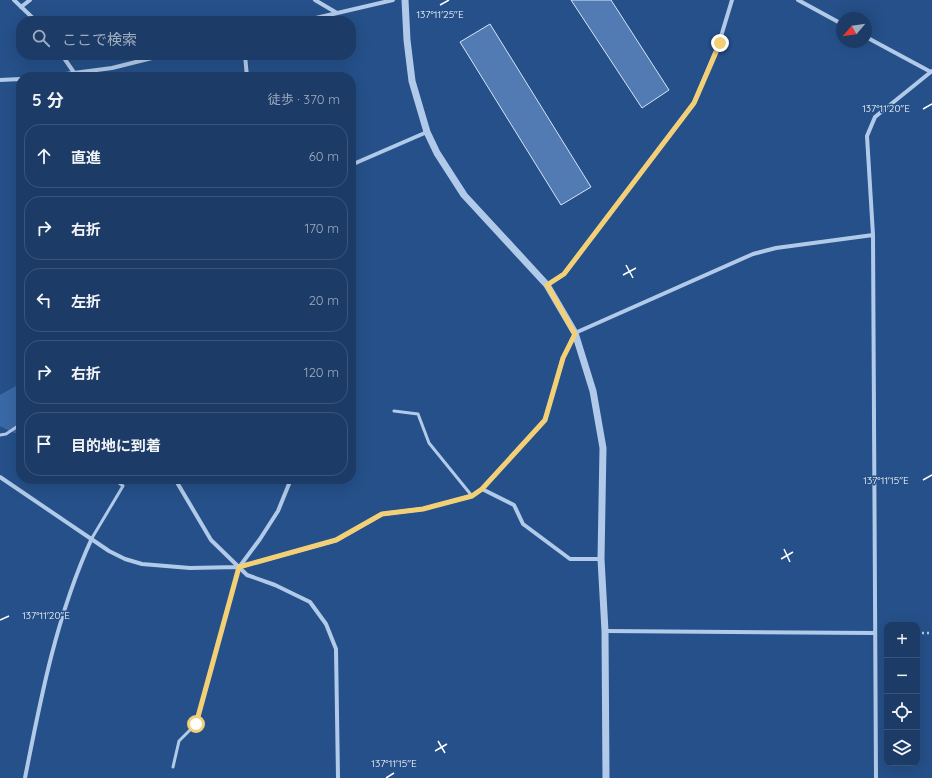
<!DOCTYPE html>
<html lang="ja">
<head>
<meta charset="utf-8">
<style>
	:root { --surface:#1c3c67; --page:#294770; --text:#f1f3f6; --muted:#a0adc0; --line:#3a567b }
	body { margin:0; font-family:Quicksand,"Noto Sans JP",sans-serif; background:var(--page); color:var(--text) }
	.controls { position:absolute; right:12px; bottom:12px; display:grid; overflow:hidden; border-radius:8px; box-shadow:0 4px 16px #0002 }
	.controls button { width:36px; height:36px; display:grid; place-items:center; padding:0; border:0; border-bottom:1px solid var(--line); background:var(--surface); color:var(--text); font:20px sans-serif }
	.compass { position:absolute; left:836px; top:12px; width:36px; height:36px; border-radius:50%; background:var(--surface); box-shadow:0 4px 16px #0002; rotate:241deg }
	.stop { position:absolute; width:12px; height:12px; margin:-9px; border:3px solid #f3d076; border-radius:50%; background:#fff }
	.stop.end { background:#f3d076; border-color:#fff; box-shadow:0 1px 4px #0008 }
	.list { margin:0; padding:0; list-style:none }
	h2 { display:flex; justify-content:space-between; align-items:center; height:52px; margin:0; padding:0 16px; font-size:17px }
	h2 small { font-size:13px; font-weight:400; color:var(--muted) }
	.list li { display:grid; grid-template-columns:26px 1fr auto; gap:12px; align-items:center; box-sizing:border-box; height:64px; margin:0 8px 8px; padding:0 8px; border:1px solid var(--line); border-radius:16px }
	.list b { display:block; font-size:15px; white-space:nowrap }
	.list em { font-size:13px; font-style:normal; color:var(--muted) }
	.icon { flex:none; width:22px; height:22px; fill:none; stroke:currentColor; stroke-width:2; stroke-linecap:round; stroke-linejoin:round }
	.map { position:relative; flex:none; width:932px; height:778px; overflow:hidden }
	.search { position:absolute; background:var(--surface); box-shadow:0 4px 16px #0002; left:16px; top:16px; width:340px; height:44px; display:flex; align-items:center; gap:10px; box-sizing:border-box; padding:0 14px; border-radius:16px; color:var(--muted); font-size:15px }
	.panel { position:absolute; background:var(--surface); box-shadow:0 4px 16px #0002; left:16px; top:72px; width:340px; height:412px; border-radius:16px }
	.map>svg:first-child { display:block }
</style>
</head>
<body>
<div class="map">
<svg width="932" height="778" viewBox="0 0 932 778">
	<rect width="100%" height="100%" fill="#255089"/>
	<path fill="#3969a6" d="M21 383V433H14L0 426V395Z"/>
	<path fill="#517bb2" stroke="#d6e5f7" d="M571 0H611L669 90 642 108Z
		M490 24 591 187 561 205 460 42Z"/>
	<g fill="none" stroke-linecap="round" stroke-linejoin="round">
		<path stroke="#b2cae9" stroke-width="2.5" stroke-dasharray="2 3" stroke-linecap="butt" d="M917 633H932"/>
		<path stroke="#b2cae9" stroke-width="3" d="M394 411 418 414 429 443 472 496
			M0 435 6 434 21 424
			M92 538 123 486 114 479
			M173 767 179 741 196 724 239 567"/>
		<path stroke="#b2cae9" stroke-width="4" d="M14 0 36 21
			M315 0 337 13
			M798 0 842 24
			M21 7 30 0
			M303 21 393 0
			M866 37 931 72
			M62 55 77 77
			M245 55 247 77
			M43 77 112 68 164 55
			M0 80 21 79
			M351 165 427 132
			M547 285 564 274 694 103 719 43 732 0
			M0 477 109 551 125 559 142 564 190 568 239 567 337 540 382 514 423 509 472 496 482 489 545 420 563 358 575 333 753 254 776 248 873 235
			M175 479 211 540 247 575 275 585 310 602 326 624 336 649 338 778
			M482 489 514 505 523 524 570 559H601
			M240 566 260 539 278 511 291 479
			M605 631 875 633
			M25 778C41 696 57 614 92 538
			M876 778 873 235 867 136 875 117 932 71"/>
		<path stroke="#b2cae9" stroke-width="7" d="M405 0 407 40 412 81 427 132 437 153 464 195 547 285 575 333 593 391 603 448 601 559 605 631 606 778"/>
	</g>
	<g fill="none" stroke-linecap="round" stroke-linejoin="round">
		<path stroke="#f3d076" stroke-width="5" d="M196 724 239 567 336 540 382 514 423 509 472 496 482 489 545 420 563 358 575 334 547 285 564 274 694 103 720 43"/>
	</g>
	<path fill="none" stroke="#fff" stroke-width="1.5" d="M440 5 449 0M923 109 932 104M626 265 633 278M623 275 636 268M923 480 932 475M784 549 790 562M781 559 793 552M0 620 9 616M438 741 445 753M435 751 447 744M386 778 394 773"/>
	<g font-size="10" text-anchor="middle" fill="#fff" stroke="#255089" stroke-width="3" stroke-linejoin="round" paint-order="stroke">
		<text x="440" y="18">137°11'25"E</text>
		<text x="886" y="112">137°11'20"E</text>
		<text x="886" y="484">137°11'15"E</text>
		<text x="46" y="619">137°11'20"E</text>
		<text x="394" y="767">137°11'15"E</text>
	</g>
</svg>
<div class="controls">
<button>+</button>
<button>−</button>
<button><svg class="icon" aria-label="locate" viewBox="0 0 24 24"><circle cx="12" cy="12" r="6"/><path d="M12 2v4M12 18v4M2 12h4M18 12h4"/></svg></button>
<button><svg class="icon" aria-label="layers" viewBox="0 0 24 24"><path d="M12 4l9 5-9 5-9-5zM3 14l9 5 9-5"/></svg></button>
</div>
<svg class="compass" viewBox="-18 -18 36 36"><path d="M0-13l5 13h-10z" fill="#e53935"/><path d="M0 13l5-13h-10z" fill="#a0adc0"/></svg>
<div class="stop" style="left:196px;top:724px"></div>
<div class="stop end" style="left:720px;top:43px"></div>
<div class="search"><svg class="icon" aria-label="search" viewBox="0 0 24 24"><circle cx="10" cy="10" r="6"/><path d="M15 15l6 6"/></svg>ここで検索</div>
<section class="panel">
<h2>5 分<small>徒歩 · 370 m</small></h2>
<ul class="list">
<li><svg class="icon" aria-label="ahead" viewBox="0 0 24 24"><path d="M12 20V5M6 11l6-6 6 6"/></svg><div><b>直進</b></div><em>60 m</em></li>
<li><svg class="icon" aria-label="right" viewBox="0 0 24 24"><path d="M7 20v-9h11M14 6l5 5-5 5"/></svg><div><b>右折</b></div><em>170 m</em></li>
<li><svg class="icon" aria-label="left" viewBox="0 0 24 24"><path d="M17 20v-9H6M10 6l-5 5 5 5"/></svg><div><b>左折</b></div><em>20 m</em></li>
<li><svg class="icon" aria-label="right" viewBox="0 0 24 24"><path d="M7 20v-9h11M14 6l5 5-5 5"/></svg><div><b>右折</b></div><em>120 m</em></li>
<li><svg class="icon" aria-label="arrive" viewBox="0 0 24 24"><path d="M6 21V4h12l-3 4 3 4H6"/></svg><div><b>目的地に到着</b></div></li>
</ul>
</section>
</div>
</body>
</html>
